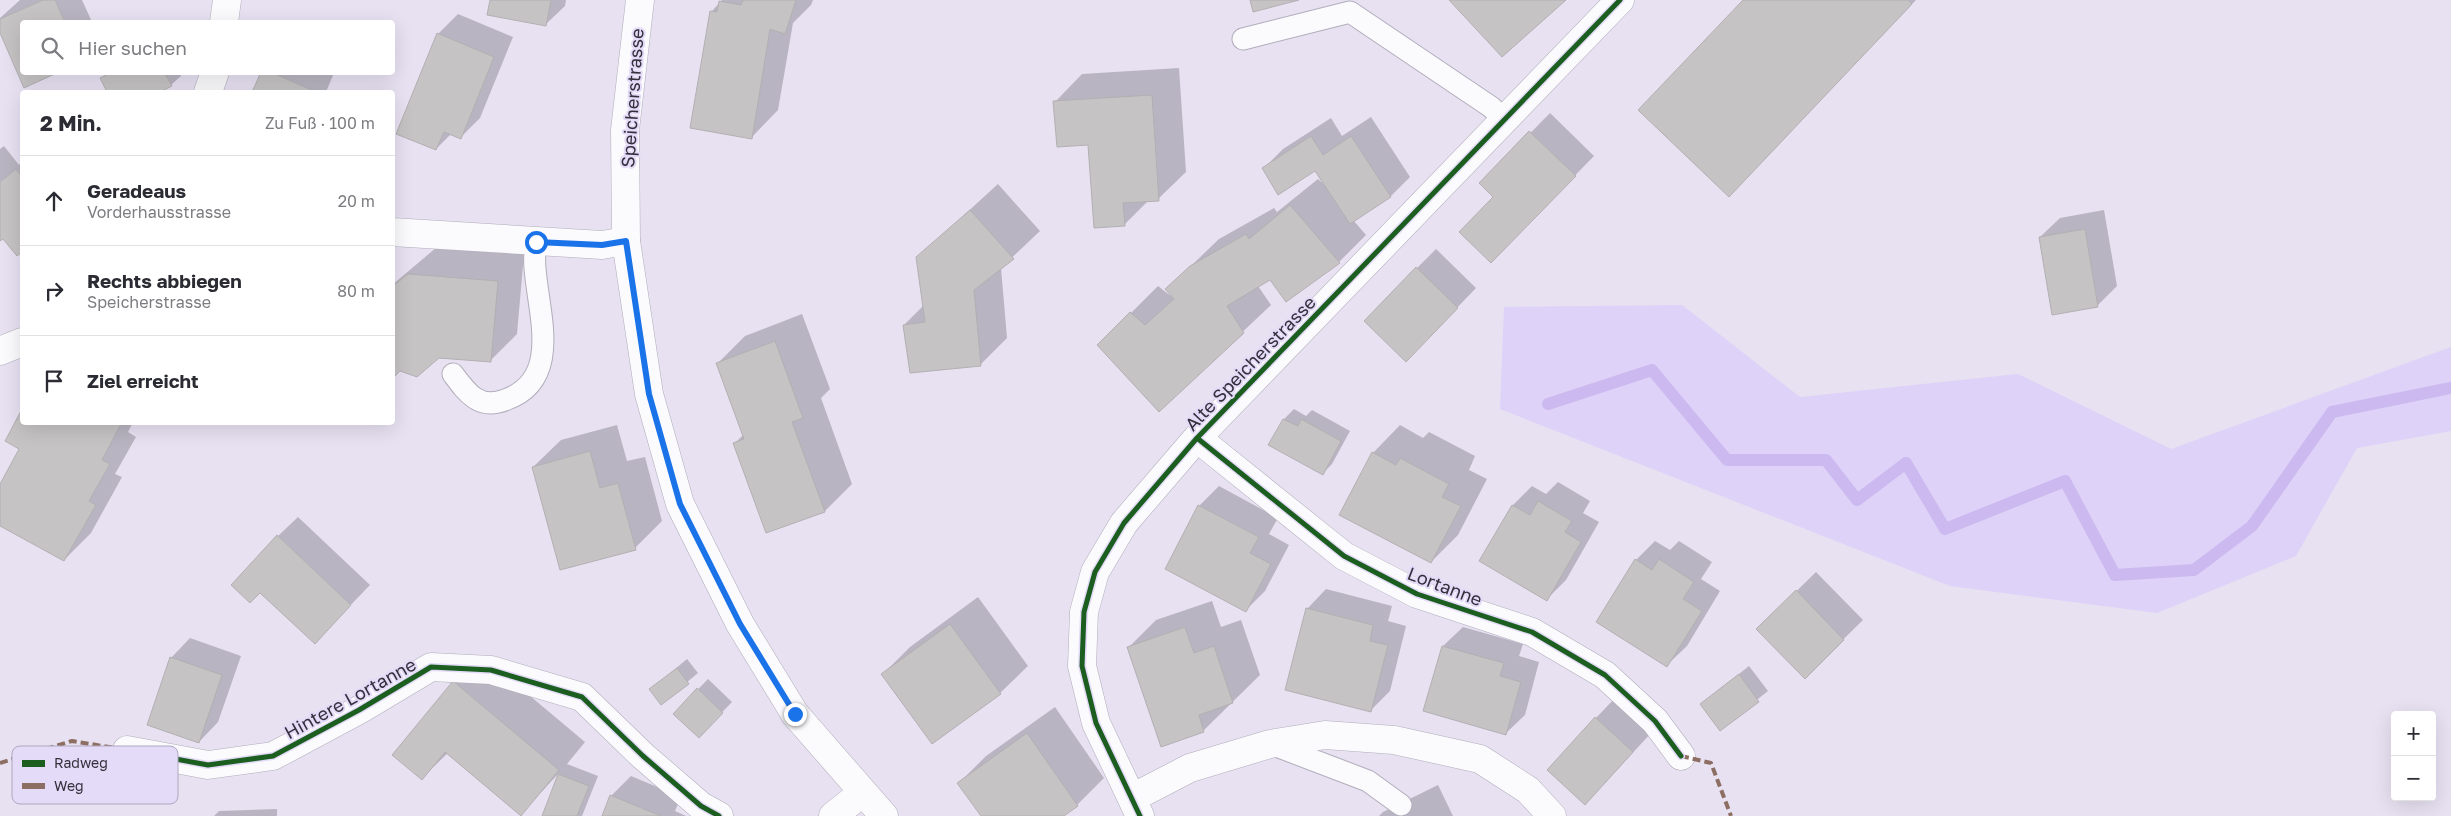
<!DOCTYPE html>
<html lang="de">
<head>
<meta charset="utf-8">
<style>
	:root { --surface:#fff; --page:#f7f7f7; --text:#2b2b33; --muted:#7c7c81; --line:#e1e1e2 }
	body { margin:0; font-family:"Golos Text",sans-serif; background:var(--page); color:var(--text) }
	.controls { position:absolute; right:15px; bottom:15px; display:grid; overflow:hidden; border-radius:5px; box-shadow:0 5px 20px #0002 }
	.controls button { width:45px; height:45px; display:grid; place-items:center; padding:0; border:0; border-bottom:1px solid var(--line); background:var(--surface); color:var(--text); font:25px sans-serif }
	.stop { position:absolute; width:15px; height:15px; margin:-11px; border:4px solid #1a73e8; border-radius:50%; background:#fff }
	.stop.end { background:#1a73e8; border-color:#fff; box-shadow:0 1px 5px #0008 }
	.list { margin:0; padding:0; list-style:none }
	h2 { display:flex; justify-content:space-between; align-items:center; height:65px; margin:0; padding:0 20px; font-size:21px }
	h2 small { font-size:16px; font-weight:400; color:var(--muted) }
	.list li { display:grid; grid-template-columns:32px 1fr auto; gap:15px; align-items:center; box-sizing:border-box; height:90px; padding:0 20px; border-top:1px solid var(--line) }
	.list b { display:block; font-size:19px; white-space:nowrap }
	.list p { margin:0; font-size:16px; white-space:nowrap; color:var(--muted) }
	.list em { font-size:16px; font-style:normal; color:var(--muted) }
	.icon { flex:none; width:28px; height:28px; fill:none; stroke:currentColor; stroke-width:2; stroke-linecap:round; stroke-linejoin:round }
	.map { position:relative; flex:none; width:2451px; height:816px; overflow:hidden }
	.search { position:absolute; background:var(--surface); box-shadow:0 5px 20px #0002; left:20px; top:20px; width:375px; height:55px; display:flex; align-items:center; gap:12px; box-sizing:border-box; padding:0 18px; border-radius:5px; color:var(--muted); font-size:19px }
	.panel { position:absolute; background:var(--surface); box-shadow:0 5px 20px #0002; left:20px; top:90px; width:375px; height:335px; border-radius:5px }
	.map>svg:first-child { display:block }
</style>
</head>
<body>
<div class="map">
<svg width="2451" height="816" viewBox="0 0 2451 816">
	<rect width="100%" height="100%" fill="#e7e1f2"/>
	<path fill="#ded2f8" d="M1682 305 1800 397 2018 374 2171 449 2451 347V431L2357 448 2296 556 2157 613 1950 586 1500 409 1504 307Z"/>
	<path fill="#0003" d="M20 0H82L92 22H22L24 86 0 30V18Z
		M491 0H566L565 6 545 25Z
		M722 0H813L811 5 793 23 778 110 751 138 691 127 712 11Z
		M1744 0H1916L1729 195Z
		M458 14 513 37 480 118 460 138 451 134 436 149 438 34Z
		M1179 68 1186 172 1158 199 1149 200 1124 225 1090 144 1055 102 1082 74Z
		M108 72H179L181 76 171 85 157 92H109L102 79Z
		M263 72H333L334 73 326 92H254Z
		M1550 113 1594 156 1510 242 1495 197 1481 183Z
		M1371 117 1410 177 1391 196 1353 220 1366 235 1339 262 1270 278 1258 286 1271 305 1159 411 1099 345 1158 286 1172 297 1167 289 1219 239 1274 208 1277 212 1318 179 1327 187 1315 169H1263L1283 149 1331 118 1342 136Z
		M4 146 19 165 22 161V250L17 255 3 237 0 239V149Z
		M998 184 1040 231 1001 268 1007 338 980 365 904 325 924 305 918 257Z
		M2104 210 2117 286 2097 306 2040 237 2060 218Z
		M437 247 524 254 517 334 490 361 439 357 400 369 392 377V285Z
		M1436 249 1476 288 1425 341 1417 268Z
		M802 314 830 389 821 398 852 484 825 511 767 532 735 443 744 434 718 363 745 336Z
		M1294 409 1306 416 1312 410 1350 431 1332 464 1322 474 1270 445 1284 419Z
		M22 412V422H133L128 432 136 437 115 474 122 477 91 533 64 560 0 524V486L21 448 7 440Z
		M617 425 627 461 645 457 662 521 635 548 533 467 561 440Z
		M1400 425 1423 438 1429 432 1475 456 1469 470 1487 479 1458 535 1431 562 1340 515 1373 453Z
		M1558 482 1590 501 1583 513 1599 522 1566 580 1547 599 1481 561 1513 505 1532 486 1546 494Z
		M1219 486 1278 518 1269 534 1289 545 1265 591 1246 610 1167 568 1199 506Z
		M298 517 370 585 315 642 278 536Z
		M1655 541 1670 550 1679 541 1712 562 1701 579 1720 591 1687 646 1667 665 1636 560Z
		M1816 572 1863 620 1805 677 1758 629Z
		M1326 589 1392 606 1388 621 1406 626 1390 691 1371 710 1307 609Z
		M978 597 1028 666 1000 693 932 742 883 674 910 647Z
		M1212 601 1221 627 1241 620 1260 675 1203 731 1128 648 1156 620Z
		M1463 627 1523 644 1519 656 1539 662 1525 715 1505 734 1425 710 1443 646Z
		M190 638 241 656 218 722 199 742 171 658Z
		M481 655 585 742 567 764 598 776 582 816H543L559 773 521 814 448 753 422 778 454 682Z
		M687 659 698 673 662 703 651 689Z
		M1749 666 1768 691 1720 729 1701 704Z
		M708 679 732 702 699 736 675 713Z
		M1615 698 1652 732 1604 784 1596 718Z
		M1055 707 1104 778 1077 805 1061 816H982L959 783 986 756Z
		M631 776 681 797 675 811 686 816H603L611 796Z
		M1438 785 1453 816H1379L1383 812Z
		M277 809V816H214L219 811Z"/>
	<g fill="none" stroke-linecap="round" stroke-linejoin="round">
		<path stroke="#cbb9ef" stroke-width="12" d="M1548 404 1652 370 1727 460H1826L1857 500 1906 463 1945 529 2065 481 2115 575 2194 570 2252 526 2332 412 2451 388"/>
	</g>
	<path fill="#c5c3c4" stroke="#b2b0b2" d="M43 0H55L65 22H22V72H59L24 88 0 33V19Z
		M490 0H551L546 26 487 15Z
		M743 0H796L785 34 770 29 752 139 690 128 710 11 717 12 719 1 741 5Z
		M1250 0H1299L1253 12Z
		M1449 0H1566L1502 57Z
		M1743 0H1908L1912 4 1729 197 1638 110Z
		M437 33 494 57 461 139 444 132 436 150 396 134Z
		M112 72H164L172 86 160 92H107L100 78Z
		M261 72H271L316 92H252Z
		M1152 95 1159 201 1123 203 1125 226 1094 228 1088 145 1057 147 1053 101Z
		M1529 131 1576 176 1491 263 1459 232 1493 197 1479 183Z
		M1311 136 1323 155 1351 136 1391 197 1350 224 1315 171 1278 195 1262 168Z
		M16 169 22 177V252L17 256 3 239 0 241V182Z
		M1290 205 1340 263 1286 302 1270 280 1227 306 1244 333 1159 412 1097 345 1130 312 1145 325 1174 299 1165 289 1190 266 1246 234 1249 239Z
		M970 210 1014 259 974 290 981 366 910 373 903 325 925 322 916 257Z
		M2085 229 2098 307 2052 315 2039 237Z
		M1416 267 1458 308 1406 362 1364 321Z
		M408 274 498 281 491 362 439 358 417 377 400 371 392 379V287Z
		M775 341 803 418 792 422 825 512 766 533 733 443 744 439 716 363Z
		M22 409V422H122L102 460 110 464 89 501 96 505 64 561 0 526V484L19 449 5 441Z
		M1283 419 1298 426 1301 419 1341 441 1323 475 1268 445Z
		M590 451 600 488 618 483 636 550 560 570 532 467Z
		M1372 452 1396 465 1400 458 1449 484 1442 497 1461 506 1431 563 1339 515Z
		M1538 501 1572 521 1565 532 1581 542 1547 601 1479 561 1512 505 1530 515Z
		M1198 505 1259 537 1250 553 1271 564 1246 612 1165 569Z
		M277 535 351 605 315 644 260 593 250 603 231 585Z
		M1635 559 1652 570 1659 559 1694 582 1683 599 1702 611 1667 667 1596 622Z
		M1796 590 1844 640 1805 679 1756 629Z
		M1306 608 1373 625 1370 641 1388 645 1371 712 1285 690Z
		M950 624 1001 694 932 744 881 674Z
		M1185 627 1194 653 1214 646 1233 703 1199 715 1204 732 1161 747 1127 647Z
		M1442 646 1504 663 1500 676 1521 682 1506 735 1423 711Z
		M170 657 222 675 199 743 147 725Z
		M677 668 689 684 661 705 649 689Z
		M1739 674 1759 702 1720 731 1700 704Z
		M453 681 559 770 521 816 445 752 422 780 392 755Z
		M697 688 723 713 699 738 673 714Z
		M1595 717 1633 752 1585 805 1547 770Z
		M1027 733 1078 806 1064 816H981L957 783Z
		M558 774 589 786 577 816H542Z
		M610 795 661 816H602Z"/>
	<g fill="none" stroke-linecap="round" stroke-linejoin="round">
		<defs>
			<path id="lane" d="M1243 39 1350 12 1491 107 1505 120
				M453 374C467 393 479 410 505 400 563 380 538 313 535 268 534 260 535 250 536 242
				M1271 744 1368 781 1401 805"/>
			<path id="street" d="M224 22 227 0
				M208 92 215 72
				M392 232 602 245 626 241
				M0 351 22 342
				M1197 438 1344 556 1417 594 1532 632 1605 675 1655 721 1681 756
				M127 750 208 765 273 756 359 710 431 667 491 670 582 697 643 756 701 806 719 816
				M1132 798 1190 768 1270 744 1325 735 1394 740 1480 759 1528 790 1552 816
				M833 816 862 793
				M1140 816 1096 723 1082 666 1084 612 1095 572 1124 523 1197 438 1620 0"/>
			<path id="secondary" d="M640 0 625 130 626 241 649 394 680 504 740 624 795 714 884 816"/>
		</defs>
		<use href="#lane" stroke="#b1adba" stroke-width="23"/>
		<use href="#street" stroke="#b1adba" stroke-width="29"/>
		<use href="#secondary" stroke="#b1adba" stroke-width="29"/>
		<use href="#lane" stroke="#fbfafd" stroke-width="21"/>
		<use href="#street" stroke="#fbfafd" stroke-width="28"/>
		<use href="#secondary" stroke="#fbfafd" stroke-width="28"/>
		<path stroke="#8d6e63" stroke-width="4" stroke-dasharray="8 4" stroke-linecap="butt" d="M1681 756 1711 763 1731 816
			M0 763 72 741 127 750"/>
		<defs>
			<path id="cycleway" d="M1197 438 1344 556 1417 594 1532 632 1605 675 1655 721 1681 756
				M127 750 208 765 273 756 359 710 431 667 491 670 582 697 643 756 701 806 719 816
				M1140 816 1096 723 1082 666 1084 612 1095 572 1124 523 1197 438 1620 0"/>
		</defs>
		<use href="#cycleway" stroke="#e4dbf8" stroke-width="8"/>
		<use href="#cycleway" stroke="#1b5e20" stroke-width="5"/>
	</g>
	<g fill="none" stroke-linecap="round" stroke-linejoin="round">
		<path stroke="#1a73e8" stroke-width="6" d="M536 242 602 245 626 241 649 394 680 504 740 624 795 714"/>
	</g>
	<g text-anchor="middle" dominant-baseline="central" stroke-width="4" stroke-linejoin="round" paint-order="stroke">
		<g font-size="18" fill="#34303b" stroke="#e4dbf8">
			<text transform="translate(632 98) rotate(-86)">Speicherstrasse</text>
			<text transform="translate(1250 363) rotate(-46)">Alte Speicherstrasse</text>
			<text transform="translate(1445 586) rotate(21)">Lortanne</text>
			<text transform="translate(350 698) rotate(-29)">Hintere Lortanne</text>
		</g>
	</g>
	<rect x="12" y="746" width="166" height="58" rx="8" fill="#e4dbf8" stroke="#afa8bf" stroke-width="1"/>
	<rect x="22" y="760" width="23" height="7" fill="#1b5e20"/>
	<rect x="22" y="783" width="23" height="6" fill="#8d6e63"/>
	<g font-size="14" fill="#34303b">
		<text x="54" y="768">Radweg</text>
		<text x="54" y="791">Weg</text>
	</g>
</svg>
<div class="controls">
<button>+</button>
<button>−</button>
</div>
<div class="stop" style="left:536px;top:242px"></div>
<div class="stop end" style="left:795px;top:714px"></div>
<div class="search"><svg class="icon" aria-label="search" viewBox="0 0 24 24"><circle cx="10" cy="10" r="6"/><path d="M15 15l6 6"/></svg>Hier suchen</div>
<section class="panel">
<h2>2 Min.<small>Zu Fuß · 100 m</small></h2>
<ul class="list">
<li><svg class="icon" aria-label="ahead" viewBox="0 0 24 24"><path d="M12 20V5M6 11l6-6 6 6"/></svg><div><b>Geradeaus</b><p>Vorderhausstrasse</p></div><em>20 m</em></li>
<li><svg class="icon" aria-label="right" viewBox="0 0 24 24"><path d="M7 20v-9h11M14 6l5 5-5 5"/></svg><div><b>Rechts abbiegen</b><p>Speicherstrasse</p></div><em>80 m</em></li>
<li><svg class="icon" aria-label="arrive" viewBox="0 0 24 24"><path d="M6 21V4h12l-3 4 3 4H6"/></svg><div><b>Ziel erreicht</b></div></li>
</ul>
</section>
</div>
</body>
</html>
